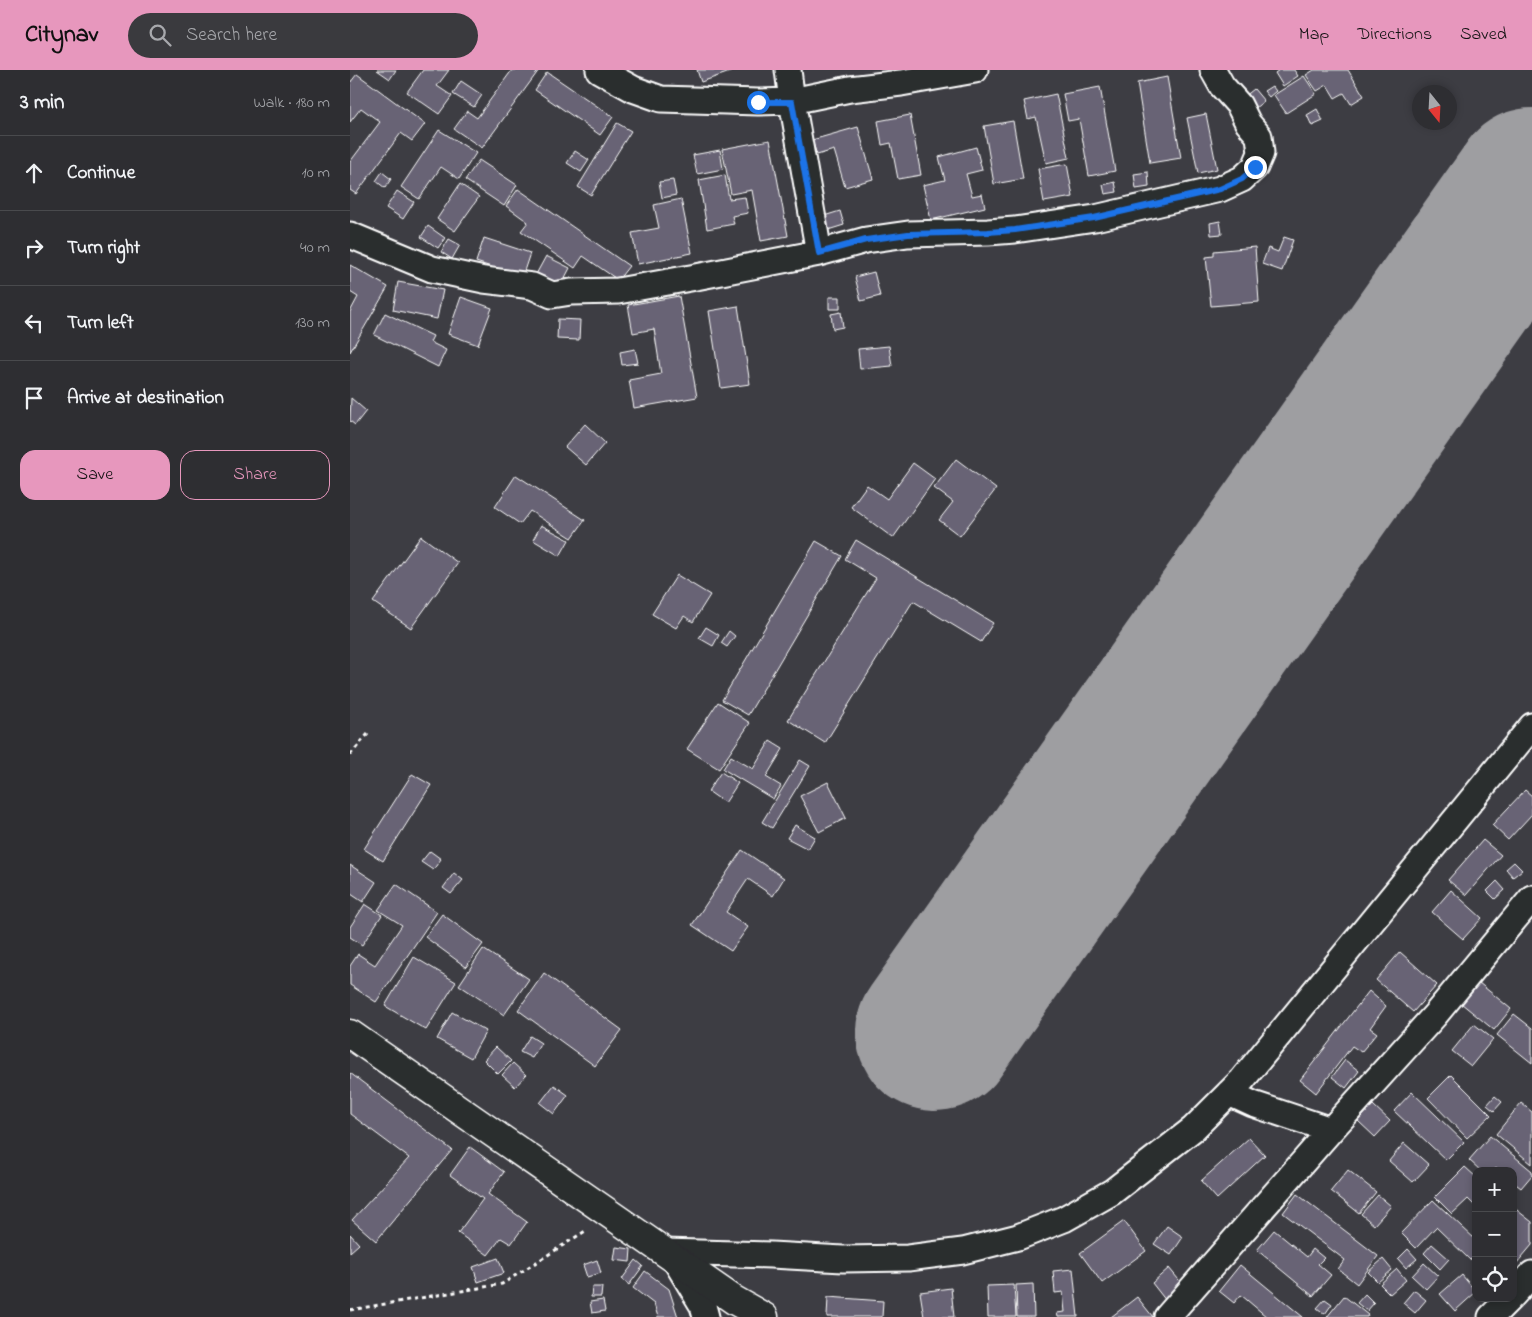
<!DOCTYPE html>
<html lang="en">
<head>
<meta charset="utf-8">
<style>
	:root { --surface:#2e2e32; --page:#3a3a3e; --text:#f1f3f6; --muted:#a7a8ac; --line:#494a4d; --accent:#e797bd }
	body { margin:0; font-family:"Indie Flower",sans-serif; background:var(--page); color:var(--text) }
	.controls { position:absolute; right:15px; bottom:15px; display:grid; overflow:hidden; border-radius:10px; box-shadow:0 2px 8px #0003 }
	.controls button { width:45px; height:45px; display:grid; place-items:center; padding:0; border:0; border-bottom:1px solid var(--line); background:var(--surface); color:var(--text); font:25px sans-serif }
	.compass { position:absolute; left:1062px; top:15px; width:45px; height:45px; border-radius:50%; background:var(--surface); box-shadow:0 2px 8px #0003; rotate:162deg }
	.stop { position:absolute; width:15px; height:15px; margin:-11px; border:4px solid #1a73e8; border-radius:50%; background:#fff }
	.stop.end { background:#1a73e8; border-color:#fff; box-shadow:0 1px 5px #0008 }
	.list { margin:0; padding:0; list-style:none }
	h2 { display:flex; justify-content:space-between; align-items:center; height:65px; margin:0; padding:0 20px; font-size:21px }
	h2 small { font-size:16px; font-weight:400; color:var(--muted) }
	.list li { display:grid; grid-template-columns:32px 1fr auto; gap:15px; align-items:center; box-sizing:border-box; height:75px; padding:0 20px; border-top:1px solid var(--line) }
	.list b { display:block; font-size:19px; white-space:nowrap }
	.list em { font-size:16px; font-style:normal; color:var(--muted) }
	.actions { display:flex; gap:10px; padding:15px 20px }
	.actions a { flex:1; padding:11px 0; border:1px solid var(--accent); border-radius:15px; text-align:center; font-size:18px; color:var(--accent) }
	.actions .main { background:var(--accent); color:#111 }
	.icon { flex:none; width:28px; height:28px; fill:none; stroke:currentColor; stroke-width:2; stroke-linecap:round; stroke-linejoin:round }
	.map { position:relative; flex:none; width:1182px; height:1247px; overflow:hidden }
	header { display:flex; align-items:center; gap:30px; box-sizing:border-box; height:70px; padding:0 25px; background:var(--accent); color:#111 }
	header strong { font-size:24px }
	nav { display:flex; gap:28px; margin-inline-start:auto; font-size:18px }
	.search { width:350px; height:45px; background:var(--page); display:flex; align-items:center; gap:12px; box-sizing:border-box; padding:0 18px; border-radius:28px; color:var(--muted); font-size:19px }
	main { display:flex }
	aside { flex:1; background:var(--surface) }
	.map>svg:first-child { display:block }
</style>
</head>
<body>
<header>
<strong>Citynav</strong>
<div class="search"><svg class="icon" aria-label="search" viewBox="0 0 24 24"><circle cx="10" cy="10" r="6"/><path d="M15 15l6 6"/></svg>Search here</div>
<nav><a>Map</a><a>Directions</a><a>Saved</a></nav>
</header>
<main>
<aside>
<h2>3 min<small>Walk · 180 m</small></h2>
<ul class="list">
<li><svg class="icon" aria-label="ahead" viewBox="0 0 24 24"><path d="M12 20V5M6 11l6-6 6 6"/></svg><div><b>Continue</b></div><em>10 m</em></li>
<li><svg class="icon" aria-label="right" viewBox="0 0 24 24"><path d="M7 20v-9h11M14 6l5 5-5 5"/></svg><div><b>Turn right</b></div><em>40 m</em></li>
<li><svg class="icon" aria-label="left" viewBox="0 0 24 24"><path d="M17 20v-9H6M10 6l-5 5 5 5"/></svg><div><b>Turn left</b></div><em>130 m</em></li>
<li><svg class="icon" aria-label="arrive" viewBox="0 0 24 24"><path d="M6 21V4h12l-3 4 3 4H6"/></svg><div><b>Arrive at destination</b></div></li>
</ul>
<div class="actions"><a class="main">Save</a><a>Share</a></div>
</aside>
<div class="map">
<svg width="1182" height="1247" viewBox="0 0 1182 1247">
	<rect width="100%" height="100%" fill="#3d3d43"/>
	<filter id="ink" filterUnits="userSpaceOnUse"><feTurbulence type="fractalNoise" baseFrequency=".02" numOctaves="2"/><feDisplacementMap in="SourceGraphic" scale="10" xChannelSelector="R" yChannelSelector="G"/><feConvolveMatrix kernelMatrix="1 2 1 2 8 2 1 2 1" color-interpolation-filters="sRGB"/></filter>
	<g filter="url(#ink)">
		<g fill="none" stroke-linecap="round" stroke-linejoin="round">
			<path stroke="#9e9ea1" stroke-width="158" d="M585 962 1182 117"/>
		</g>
		<path fill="#686375" stroke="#fff" d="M27 0H46L40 9Z
			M73 0H99L87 16 102 26 89 44 57 22Z
			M162 0H189L132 78 104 59 117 41 127 48Z
			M347 0H383V1L351 12Z
			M929 0H944L948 6 933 16 925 3Z
			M964 0H998L1014 26 1001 34 994 23 985 28 977 15 967 21 956 5Z
			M197 2 263 47 250 65 185 20Z
			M7 4 75 54 62 71 51 63 6 124 0 120V92L30 52 11 38 0 52V13Z
			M954 6 966 24 936 43 924 25Z
			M817 7 831 88 800 93 787 13Z
			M111 11 132 25 124 37 103 24Z
			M922 16 926 21 919 27 914 21Z
			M750 17 765 101 739 106 729 49 718 51 713 24Z
			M904 19 914 31 904 39 894 27Z
			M706 24 719 88 696 93 686 47 678 49 674 31Z
			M967 39 973 51 962 56 957 45Z
			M856 44 867 99 848 103 837 48Z
			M560 45 571 105 548 109 541 73 532 75 528 51Z
			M663 51 673 109 644 114 634 56Z
			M267 53 281 61 241 125 228 117Z
			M508 57 523 109 495 117 484 80 467 85 462 70Z
			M89 60 126 83 109 109 91 97 69 129 51 117Z
			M420 70 438 166 411 171 402 120 381 124 372 79Z
			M626 77 632 100 616 104 622 126 632 124 635 137 581 150 573 115 595 110 589 87Z
			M370 80 373 99 347 104 343 85Z
			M225 81 239 90 231 102 217 93Z
			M129 90 167 115 154 136 115 110Z
			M717 94 723 127 694 132 688 99Z
			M32 102 41 109 35 118 26 111Z
			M798 102 799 117 786 119 784 104Z
			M375 105 379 129 395 127 398 143 382 146 384 154 357 159 349 110Z
			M323 110 326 125 312 128 309 112Z
			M765 112 767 122 755 124 753 115Z
			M110 114 129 127 105 161 87 149Z
			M168 119 279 196 268 210 233 186 225 198 171 161 178 152 156 136Z
			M47 121 64 132 53 149 36 138Z
			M331 129 342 183 288 194 282 163 309 158 304 135Z
			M490 141 494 155 478 160 474 146Z
			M870 151 872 164 861 165 860 153Z
			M78 156 95 168 88 178 71 167Z
			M934 167 943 170 932 201 912 194 918 178 928 182Z
			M134 168 180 183 172 207 126 192Z
			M99 169 110 175 102 189 91 182Z
			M905 177 909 232 861 236 856 187 864 186V181Z
			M196 186 220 198 208 221 184 208Z
			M0 195 38 217 0 282V242L8 227 0 222Z
			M524 202 530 226 511 231 505 207Z
			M48 212 93 220 87 249 43 240Z
			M329 226 347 327 284 338 279 310 311 304 304 259 283 263 278 235Z
			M111 227 142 238 128 275 98 264Z
			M479 227H490V239H479Z
			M388 236 400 314 371 318 359 241Z
			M491 242 493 257 483 259 481 244Z
			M35 243 83 266 80 272 96 280 88 297 24 265Z
			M208 249 230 250 229 270 207 269Z
			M539 276 542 296 510 299 508 279Z
			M285 279 288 293 272 295 270 282Z
			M1 328 16 341 5 355 0 351Z
			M235 354 255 373 236 395 215 377Z
			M606 389 646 419 610 466 589 450 603 432 584 418Z
			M563 393 585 409 543 468 501 437 517 415 537 429Z
			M166 405 235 450 222 468 180 441 170 454 145 437Z
			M191 455 219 470 210 486 183 470Z
			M71 466 108 493 61 558 23 532Z
			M506 470 643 553 631 572 563 531 475 673 438 650 526 508 495 489Z
			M466 471 492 486 398 645 372 630Z
			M327 505 360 525 343 552 334 546 326 558 302 544Z
			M356 557 369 565 363 576 349 568Z
			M379 561 385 566 377 577 371 573Z
			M368 632 400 653 369 699 337 679Z
			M420 671 433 679 416 707 431 716 423 729 373 699 381 686 403 699Z
			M450 690 460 696 422 758 412 752Z
			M371 702 388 713 375 733 358 721Z
			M62 704 81 715 33 791 14 779Z
			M478 712 496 748 469 762 450 726Z
			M1175 720 1182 726V744L1158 770 1142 755Z
			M445 755 465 767 458 779 437 768Z
			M1133 770 1151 785 1116 825 1098 810Z
			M392 780 434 808 423 826 398 809 376 842 398 857 381 881 342 855Z
			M80 781 91 789 83 800 71 792Z
			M1164 792 1172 800 1163 807 1156 799Z
			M0 795 26 812 13 832 1 824 0 826Z
			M104 803 113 810 101 824 93 818Z
			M1147 811 1155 820 1145 829 1137 821Z
			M46 814 87 842 26 932 0 915V896L8 884 25 895 52 855 28 840Z
			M1101 820 1132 848 1113 869 1082 842Z
			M15 834 32 845 12 875 0 867V857Z
			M92 844 133 874 116 897 75 867Z
			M133 879 179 909 154 945 109 915Z
			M1050 882 1087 915 1063 942 1026 910Z
			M64 887 106 912 76 960 35 936Z
			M194 903 272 960 245 996 168 940Z
			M1123 908 1161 939 1144 960 1106 929Z
			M1019 921 1036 936 1020 958 1027 963 1011 982 1002 976 966 1023 950 1010Z
			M102 942 136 961 121 988 87 969Z
			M1164 944 1182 958V993L1147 965Z
			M1124 954 1143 969 1121 996 1102 981Z
			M180 966 191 973 182 988 170 982Z
			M146 977 161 991 148 1004 134 990Z
			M995 990 1009 1001 996 1018 982 1007Z
			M163 993 176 1005 165 1017 152 1005Z
			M0 1003 102 1080 26 1171 2 1150 59 1088 0 1044Z
			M1101 1005 1141 1045 1117 1068 1078 1028Z
			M204 1015 218 1025 204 1044 190 1033Z
			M1062 1022 1114 1072 1096 1090 1044 1041Z
			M1145 1026 1152 1032 1144 1041 1137 1035Z
			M1171 1033 1182 1042V1094L1146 1064Z
			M1023 1035 1040 1051 1025 1067 1008 1051Z
			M1140 1066 1182 1101V1105L1171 1118 1163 1112V1101H1149L1146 1098 1143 1101H1131L1119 1090Z
			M899 1068 915 1085 867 1129 851 1111Z
			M1054 1073 1079 1095 1063 1112 1039 1091Z
			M120 1077 154 1102 138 1124 177 1152 161 1174 151 1168 138 1185 108 1163 133 1129 100 1105Z
			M1115 1097 1126 1107V1137L1118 1129 1102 1144 1085 1127Z
			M998 1100 1026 1122 1009 1143 981 1121Z
			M947 1124 1028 1186 1007 1214 988 1199 995 1190 933 1143Z
			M1028 1125 1041 1136 1024 1155 1011 1144Z
			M1083 1130 1126 1170V1184L1120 1190 1086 1157 1066 1178 1051 1163Z
			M1163 1137 1182 1152V1175L1166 1194 1163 1192Z
			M774 1151 796 1181 752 1213 730 1183Z
			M817 1156 833 1167 821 1185 804 1174Z
			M924 1160 957 1187 963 1179 974 1188 968 1194 981 1205 963 1226 907 1180Z
			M0 1164 9 1174 0 1182Z
			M1082 1174 1099 1189 1090 1199 1074 1183Z
			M266 1177 281 1179 280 1192 264 1190Z
			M1058 1179 1067 1189 1056 1198 1048 1189Z
			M148 1188 154 1203 128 1212 123 1197Z
			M1033 1189 1042 1200 1028 1212 1018 1202Z
			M247 1190 251 1203 237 1207 233 1195Z
			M286 1190 293 1196 279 1215 272 1209Z
			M1074 1193 1088 1206 1076 1219 1062 1206Z
			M890 1195 953 1247H917L891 1225 884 1233 869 1221Z
			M819 1198 838 1221 820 1236 802 1213Z
			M723 1199 728 1247H708L707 1243 715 1242 713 1222 705 1223 703 1201Z
			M1047 1199 1056 1210 1040 1224 1030 1214Z
			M295 1201 319 1219 328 1247H308L304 1234 283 1218Z
			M1112 1205 1126 1222 1105 1241 1090 1224Z
			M683 1214 684 1247H667L666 1215Z
			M664 1215 666 1247H638L637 1216Z
			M242 1217H252L251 1227H241Z
			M601 1218 604 1247H574L570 1222Z
			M1064 1220 1076 1230 1065 1243 1053 1233Z
			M1015 1224 1024 1233 1017 1241 1007 1233Z
			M994 1226 1018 1245 1017 1247H977Z
			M478 1227 533 1231 532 1247H477Z
			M787 1227 803 1247H761Z
			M975 1229 982 1234 975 1244 967 1238Z
			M253 1230 255 1241 242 1243 240 1232Z"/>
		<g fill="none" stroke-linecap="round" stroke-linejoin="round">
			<defs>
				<path id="minor" d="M249 0 283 19 311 29 408 32 442 31 500 19 551 13 625 0
					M438 0 442 31 469 183
					M0 165 82 199 134 210 182 216 202 225 221 222 268 221 346 207 469 183 516 170 558 164 638 162 665 160 745 148 870 119 892 109 905 97 911 83 909 66 898 53 889 35 872 16 863 0
					M879 1023 903 1034 981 1060
					M314 1182 421 1185 493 1189 558 1188 613 1181 668 1167 714 1149 762 1122 843 1059 892 1010 1182 656
					M324 1188 353 1236 356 1247
					M1163 1225 1182 1204
					M817 1247 981 1060 1085 945 1182 828
					M1141 1247 1160 1228"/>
				<path id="major" d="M0 964 384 1230 414 1247"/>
			</defs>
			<use href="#minor" stroke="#fff" stroke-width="29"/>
			<use href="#major" stroke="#fff" stroke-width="31"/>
			<path stroke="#fff" stroke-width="3" stroke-dasharray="4 4" stroke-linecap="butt" d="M0 685 18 664
				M0 1240 152 1214 237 1160"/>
			<use href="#minor" stroke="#2a2d2e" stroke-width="25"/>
			<use href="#major" stroke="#2a2d2e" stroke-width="28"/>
		</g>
	</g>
	<g fill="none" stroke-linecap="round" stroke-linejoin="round" filter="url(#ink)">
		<path stroke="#1a73e8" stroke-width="6" d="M408 32H442L469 183 516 170 558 164 638 162 665 160 744 148 870 119 892 109 905 97"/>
	</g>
</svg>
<div class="controls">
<button>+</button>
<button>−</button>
<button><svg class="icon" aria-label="locate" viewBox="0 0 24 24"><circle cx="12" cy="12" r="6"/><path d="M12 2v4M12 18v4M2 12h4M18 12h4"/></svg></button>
</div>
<svg class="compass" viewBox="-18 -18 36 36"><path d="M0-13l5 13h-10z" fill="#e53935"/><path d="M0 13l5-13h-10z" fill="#a7a8ac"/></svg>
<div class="stop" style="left:408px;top:32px"></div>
<div class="stop end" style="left:905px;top:97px"></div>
</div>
</main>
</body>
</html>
